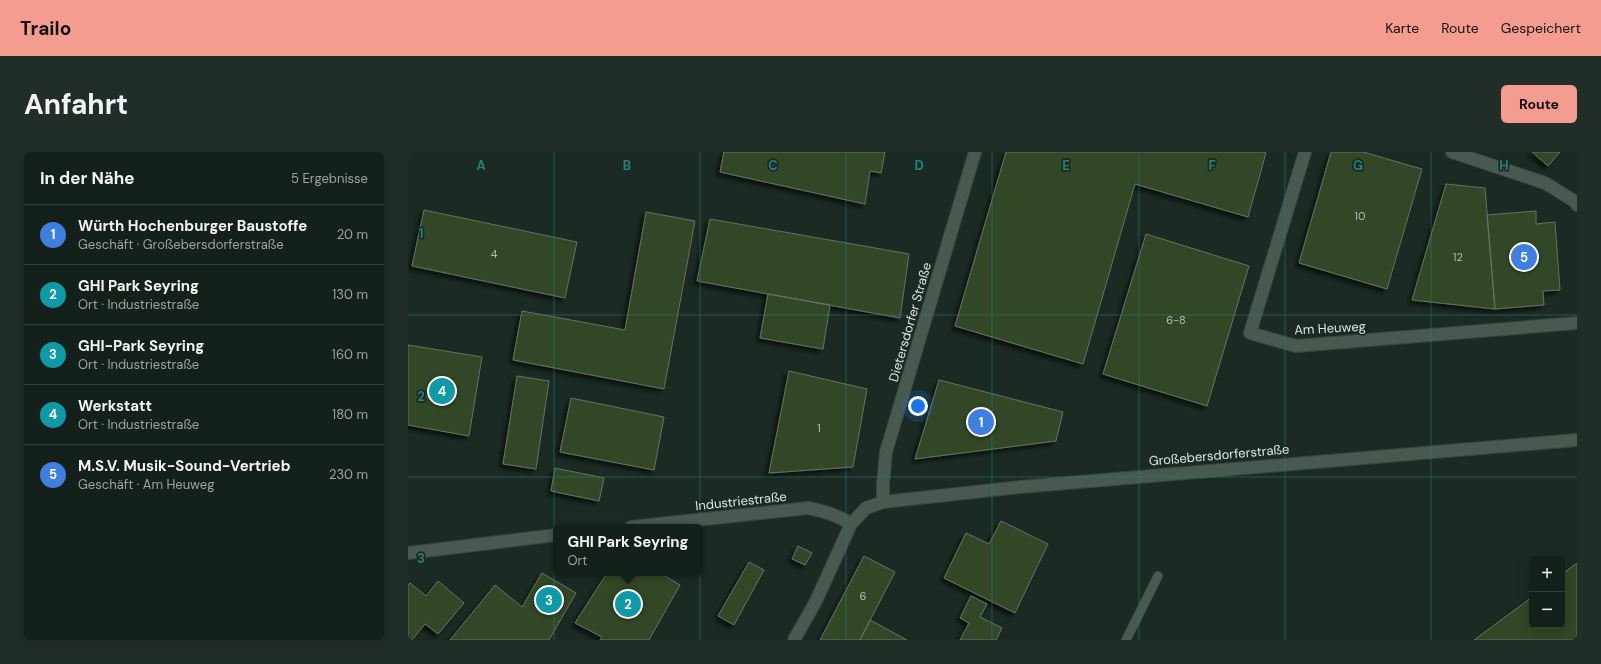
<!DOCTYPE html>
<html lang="de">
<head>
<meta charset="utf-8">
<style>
	:root { --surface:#14201a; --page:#212d27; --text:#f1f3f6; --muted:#9da3a2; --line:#333e39; --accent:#f59c91 }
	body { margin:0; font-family:"DM Sans",sans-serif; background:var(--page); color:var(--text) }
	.controls { position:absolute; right:12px; bottom:12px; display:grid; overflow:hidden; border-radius:6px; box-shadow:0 4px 16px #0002 }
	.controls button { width:36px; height:36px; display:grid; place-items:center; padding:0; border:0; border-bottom:1px solid var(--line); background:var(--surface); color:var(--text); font:20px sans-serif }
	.you { position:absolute; left:510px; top:254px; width:14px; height:14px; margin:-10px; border:3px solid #fff; border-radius:50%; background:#1a73e8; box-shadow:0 0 0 6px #1a73e833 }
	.badge { display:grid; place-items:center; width:26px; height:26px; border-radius:50%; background:var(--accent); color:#fff; font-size:13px; font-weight:700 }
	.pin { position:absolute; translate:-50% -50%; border:2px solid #fff; box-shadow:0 1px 4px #0006 }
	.popup { position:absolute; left:145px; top:372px; width:150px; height:52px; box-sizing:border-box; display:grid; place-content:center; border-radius:6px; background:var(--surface); filter:drop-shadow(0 1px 3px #0005); font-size:13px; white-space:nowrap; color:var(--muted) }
	.popup b { font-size:15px; color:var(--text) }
	.popup::after { content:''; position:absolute; left:50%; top:100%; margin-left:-8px; border:8px solid transparent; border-top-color:var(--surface) }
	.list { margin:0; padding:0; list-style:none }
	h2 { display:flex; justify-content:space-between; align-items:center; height:52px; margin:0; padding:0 16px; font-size:17px }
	h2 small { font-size:13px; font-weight:400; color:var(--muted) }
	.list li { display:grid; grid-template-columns:26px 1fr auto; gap:12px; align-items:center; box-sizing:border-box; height:60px; padding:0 16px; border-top:1px solid var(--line) }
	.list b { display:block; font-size:15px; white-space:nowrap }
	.list p { margin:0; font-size:13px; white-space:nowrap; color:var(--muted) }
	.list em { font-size:13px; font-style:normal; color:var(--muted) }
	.map { position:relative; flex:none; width:1169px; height:488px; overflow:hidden; border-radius:6px }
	header { display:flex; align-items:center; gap:24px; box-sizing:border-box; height:56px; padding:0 20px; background:var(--accent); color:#111 }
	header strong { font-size:19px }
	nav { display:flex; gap:22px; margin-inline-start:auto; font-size:14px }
	.intro { display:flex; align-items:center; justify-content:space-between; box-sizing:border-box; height:96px; padding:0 24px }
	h1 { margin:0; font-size:28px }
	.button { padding:10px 18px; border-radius:6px; background:var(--accent); color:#111; font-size:14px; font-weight:700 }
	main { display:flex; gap:24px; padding:0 24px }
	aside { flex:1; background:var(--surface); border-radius:6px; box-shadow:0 4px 16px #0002 }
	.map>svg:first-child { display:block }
</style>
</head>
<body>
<header>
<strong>Trailo</strong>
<nav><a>Karte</a><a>Route</a><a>Gespeichert</a></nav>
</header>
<div class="intro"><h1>Anfahrt</h1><a class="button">Route</a></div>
<main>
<aside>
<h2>In der Nähe<small>5 Ergebnisse</small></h2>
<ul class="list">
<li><span class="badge" style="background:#3f7fe0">1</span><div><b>Würth Hochenburger Baustoffe</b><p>Geschäft · Großebersdorferstraße</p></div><em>20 m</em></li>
<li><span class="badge" style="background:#0f9aa8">2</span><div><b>GHI Park Seyring</b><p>Ort · Industriestraße</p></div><em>130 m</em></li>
<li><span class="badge" style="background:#0f9aa8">3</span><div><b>GHI-Park Seyring</b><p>Ort · Industriestraße</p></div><em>160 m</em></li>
<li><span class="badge" style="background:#0f9aa8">4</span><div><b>Werkstatt</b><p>Ort · Industriestraße</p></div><em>180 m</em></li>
<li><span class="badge" style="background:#3f7fe0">5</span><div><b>M.S.V. Musik-Sound-Vertrieb</b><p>Geschäft · Am Heuweg</p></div><em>230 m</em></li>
</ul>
</aside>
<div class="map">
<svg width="1169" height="488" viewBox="0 0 1169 488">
	<defs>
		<filter id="shadow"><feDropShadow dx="-3.5" dy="3.5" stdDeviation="2" flood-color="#0009"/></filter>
	</defs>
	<rect width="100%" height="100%" fill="#1b2b23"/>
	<path fill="#314727" stroke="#687263" filter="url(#shadow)" d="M316 0H477L473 21 462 19 457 52 312 20Z
		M598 0H855L858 1 840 65 727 32 675 212 547 174Z
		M923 0H955L1014 17 979 137 891 111Z
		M1124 0H1152L1140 14Z
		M1038 32 1077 36 1087 157 1004 148Z
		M16 58 169 90 157 146 4 114Z
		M1128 59V72L1147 70 1152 138 1135 139 1136 153 1087 157 1079 63Z
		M238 60 287 69 256 237 105 208 114 159 217 178Z
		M302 67 501 102 492 166 289 129Z
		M738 82 841 114 799 254 695 222Z
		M360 142 422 153 415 197 352 186Z
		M0 193 74 205 61 284 0 273Z
		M381 219 459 237 445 315 361 321Z
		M109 224 141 229 128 317 95 312Z
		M531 228 655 260 648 289 507 307Z
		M163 246 256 265 246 318 152 300Z
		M147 316 196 326 191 349 143 339Z
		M593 369 640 392 607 461 536 426 558 381 581 392Z
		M390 394 404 401 397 413 384 407Z
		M456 404 487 420 452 488H412Z
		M341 410 356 418 326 473 310 464Z
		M1169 411V488H1066L1124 445V473H1154V422Z
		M134 421 168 441 141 488H42L87 433 114 455Z
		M199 421H208L214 425 221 421H252L272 433 241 488H192L194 485 167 471Z
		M30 429 56 451 30 482 17 472 4 488H0V433L2 431 18 444Z
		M563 444 579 452 572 465 594 476 588 488H552L561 471 552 466Z
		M462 468 499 488H452Z"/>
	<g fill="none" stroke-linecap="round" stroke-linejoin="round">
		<defs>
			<path id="service" d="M718 488 750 424"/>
			<path id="minor" d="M897 0 842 181 888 194 1169 171
				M1044 0 1137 31 1168 50 1169 53
				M223 375 400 356C416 359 430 363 443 372
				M0 401 148 383"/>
			<path id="tertiary" d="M475 350V333L478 300 567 0
				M386 488 408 449 443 372 458 356 475 350 612 335 1169 288"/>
		</defs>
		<use href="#service" stroke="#384540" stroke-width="10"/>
		<use href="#minor" stroke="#384540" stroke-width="14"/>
		<use href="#tertiary" stroke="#384540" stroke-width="14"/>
		<use href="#service" stroke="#485950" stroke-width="9"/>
		<use href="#minor" stroke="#485950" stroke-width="12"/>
		<use href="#tertiary" stroke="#485950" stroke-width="12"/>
	</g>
	<path fill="none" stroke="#238179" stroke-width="1" stroke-opacity="0.55" d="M146 0V488M292 0V488M438 0V488M584 0V488M731 0V488M877 0V488M1023 0V488M0 163H1169M0 325H1169"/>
	<g text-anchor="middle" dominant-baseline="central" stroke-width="3.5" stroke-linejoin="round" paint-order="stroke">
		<g font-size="11" fill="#b0beb2">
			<text x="952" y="64">10</text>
			<text x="86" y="102">4</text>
			<text x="1050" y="105">12</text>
			<text x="768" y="168">6-8</text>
			<text x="411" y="276">1</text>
			<text x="455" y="444">6</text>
		</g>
		<g font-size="13" fill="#dbe5e0" stroke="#1b2b23">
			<text transform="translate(502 170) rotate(-74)">Dietersdorfer Straße</text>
			<text transform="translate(922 176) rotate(-3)">Am Heuweg</text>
			<text transform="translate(811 303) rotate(-5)">Großebersdorferstraße</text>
			<text transform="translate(333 349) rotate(-6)">Industriestraße</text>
		</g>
	</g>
	<g font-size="13" text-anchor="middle" font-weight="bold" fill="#238179" stroke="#1b2b23" stroke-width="3.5" stroke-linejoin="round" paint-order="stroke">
		<text x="73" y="18">A</text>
		<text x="219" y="18">B</text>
		<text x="365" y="18">C</text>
		<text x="511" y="18">D</text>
		<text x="658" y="18">E</text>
		<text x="804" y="18">F</text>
		<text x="950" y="18">G</text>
		<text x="1096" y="18">H</text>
		<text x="13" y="86">1</text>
		<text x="13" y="249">2</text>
		<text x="13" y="411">3</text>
	</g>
</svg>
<div class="controls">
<button>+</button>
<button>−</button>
</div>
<div class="you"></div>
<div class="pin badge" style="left:573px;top:270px;background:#3f7fe0">1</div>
<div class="pin badge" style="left:220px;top:452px;background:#0f9aa8">2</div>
<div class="popup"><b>GHI Park Seyring</b>Ort</div>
<div class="pin badge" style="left:141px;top:448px;background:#0f9aa8">3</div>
<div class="pin badge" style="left:34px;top:239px;background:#0f9aa8">4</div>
<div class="pin badge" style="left:1116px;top:105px;background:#3f7fe0">5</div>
</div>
</main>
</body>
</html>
